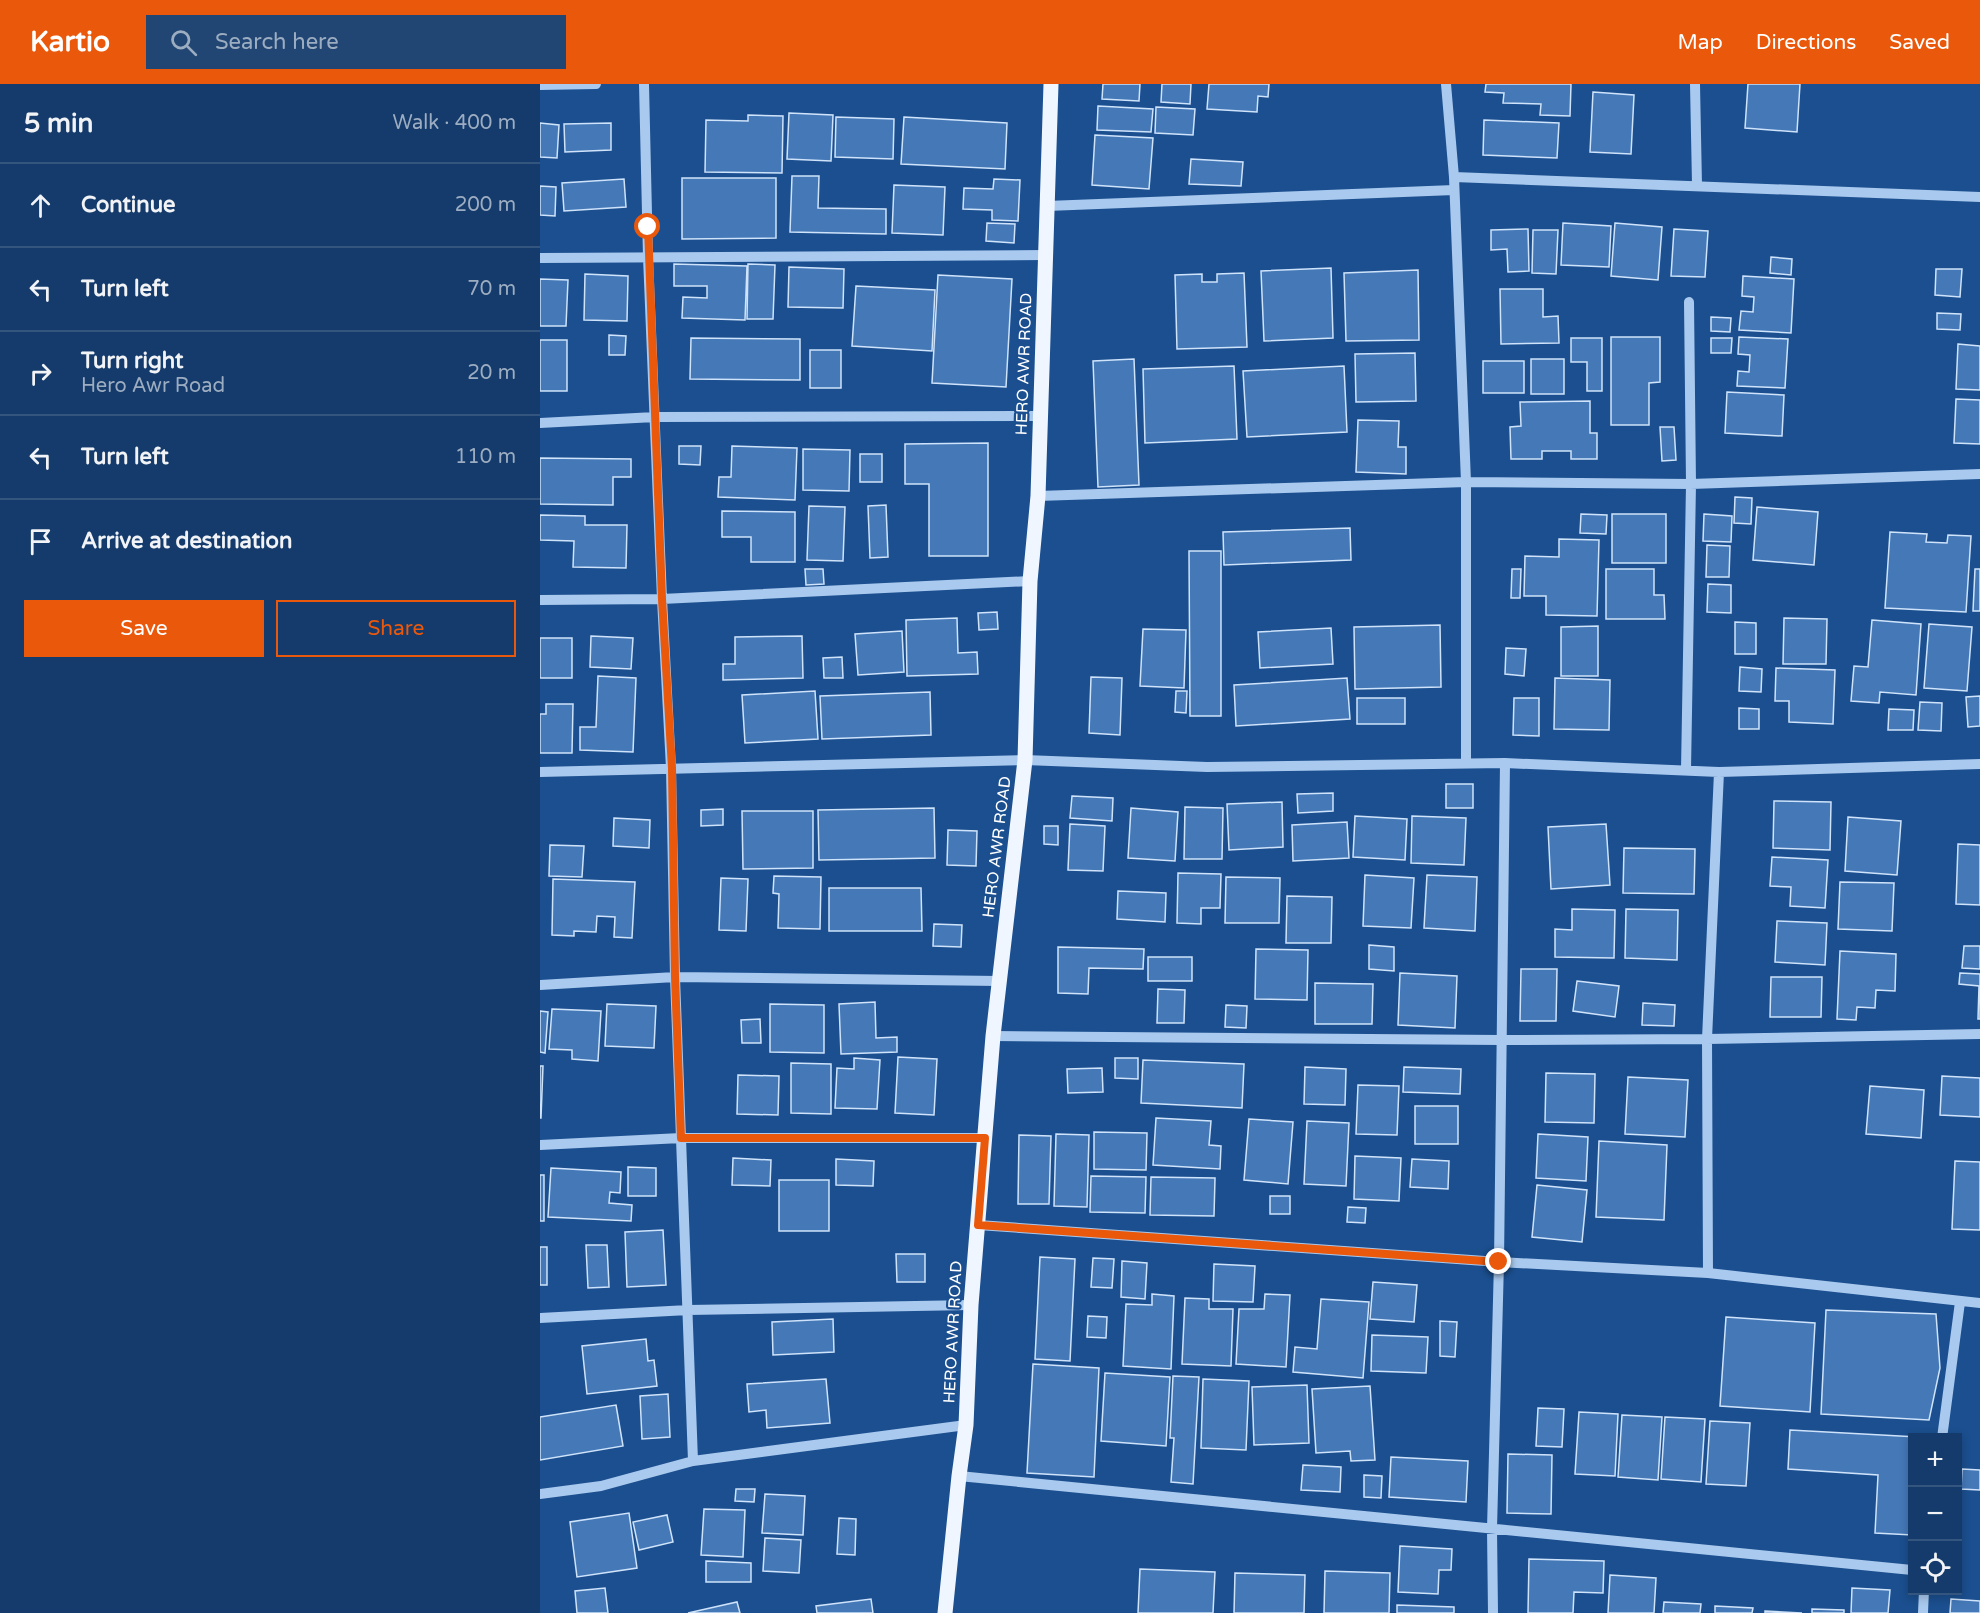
<!DOCTYPE html>
<html lang="en">
<head>
<meta charset="utf-8">
<style>
	:root { --surface:#143b6b; --page:#214673; --text:#f1f3f6; --muted:#9dadc1; --line:#33557e; --accent:#ea580c }
	body { margin:0; font-family:"Varela Round",sans-serif; background:var(--page); color:var(--text) }
	.controls { position:absolute; right:18px; bottom:18px; display:grid; overflow:hidden; border-radius:0px; box-shadow:0 3px 9px #0003 }
	.controls button { width:54px; height:54px; display:grid; place-items:center; padding:0; border:0; border-bottom:2px solid var(--line); background:var(--surface); color:var(--text); font:30px sans-serif }
	.stop { position:absolute; width:18px; height:18px; margin:-14px; border:4px solid #ea580c; border-radius:50%; background:#fff }
	.stop.end { background:#ea580c; border-color:#fff; box-shadow:0 2px 6px #0008 }
	.list { margin:0; padding:0; list-style:none }
	h2 { display:flex; justify-content:space-between; align-items:center; height:78px; margin:0; padding:0 24px; font-size:26px }
	h2 small { font-size:20px; font-weight:400; color:var(--muted) }
	.list li { display:grid; grid-template-columns:39px 1fr auto; gap:18px; align-items:center; box-sizing:border-box; height:84px; padding:0 24px; border-top:2px solid var(--line) }
	.list b { display:block; font-size:22px; white-space:nowrap }
	.list p { margin:0; font-size:20px; white-space:nowrap; color:var(--muted) }
	.list em { font-size:20px; font-style:normal; color:var(--muted) }
	.actions { display:flex; gap:12px; padding:18px 24px }
	.actions a { flex:1; padding:14px 0; border:2px solid var(--accent); border-radius:0px; text-align:center; font-size:21px; color:var(--accent) }
	.actions .main { background:var(--accent); color:#fff }
	.icon { flex:none; width:33px; height:33px; fill:none; stroke:currentColor; stroke-width:2; stroke-linecap:round; stroke-linejoin:round }
	.map { position:relative; flex:none; width:1440px; height:1529px; overflow:hidden }
	header { display:flex; align-items:center; gap:36px; box-sizing:border-box; height:84px; padding:0 30px; background:var(--accent); color:#fff }
	header strong { font-size:28px }
	nav { display:flex; gap:33px; margin-inline-start:auto; font-size:21px }
	.search { width:420px; height:54px; background:var(--page); display:flex; align-items:center; gap:15px; box-sizing:border-box; padding:0 21px; border-radius:0px; color:var(--muted); font-size:22px }
	main { display:flex }
	aside { flex:1; background:var(--surface) }
	.map>svg:first-child { display:block }
</style>
</head>
<body>
<header>
<strong>Kartio</strong>
<div class="search"><svg class="icon" aria-label="search" viewBox="0 0 24 24"><circle cx="10" cy="10" r="6"/><path d="M15 15l6 6"/></svg>Search here</div>
<nav><a>Map</a><a>Directions</a><a>Saved</a></nav>
</header>
<main>
<aside>
<h2>5 min<small>Walk · 400 m</small></h2>
<ul class="list">
<li><svg class="icon" aria-label="ahead" viewBox="0 0 24 24"><path d="M12 20V5M6 11l6-6 6 6"/></svg><div><b>Continue</b></div><em>200 m</em></li>
<li><svg class="icon" aria-label="left" viewBox="0 0 24 24"><path d="M17 20v-9H6M10 6l-5 5 5 5"/></svg><div><b>Turn left</b></div><em>70 m</em></li>
<li><svg class="icon" aria-label="right" viewBox="0 0 24 24"><path d="M7 20v-9h11M14 6l5 5-5 5"/></svg><div><b>Turn right</b><p>Hero Awr Road</p></div><em>20 m</em></li>
<li><svg class="icon" aria-label="left" viewBox="0 0 24 24"><path d="M17 20v-9H6M10 6l-5 5 5 5"/></svg><div><b>Turn left</b></div><em>110 m</em></li>
<li><svg class="icon" aria-label="arrive" viewBox="0 0 24 24"><path d="M6 21V4h12l-3 4 3 4H6"/></svg><div><b>Arrive at destination</b></div></li>
</ul>
<div class="actions"><a class="main">Save</a><a>Share</a></div>
</aside>
<div class="map">
<svg width="1440" height="1529" viewBox="0 0 1440 1529">
	<rect width="100%" height="100%" fill="#1b4f8f"/>
	<path fill="#4478b7" stroke="#cfe3fa" stroke-width="1.5" d="M563 0H600L599 17 562 15Z
		M622 0H651L650 20 621 18Z
		M669 0H729L728 13 718 12 717 28 667 25Z
		M946 0H1031L1030 32 1000 31 1001 20 963 19 964 9 945 8Z
		M1208 0H1260L1257 48 1205 44Z
		M1053 8 1094 11 1091 70 1050 68Z
		M558 22 613 25 611 48 557 46Z
		M616 23 655 25 653 51 615 49Z
		M249 29 293 31 291 77 247 75Z
		M208 31 243 32 242 89 165 88 166 36 208 37Z
		M296 33 354 35 353 75 295 73Z
		M364 33 467 39 465 85 361 80Z
		M944 36 1019 39 1017 74 943 71Z
		M0 39 19 41 17 74 0 73Z
		M71 39V66L25 68 24 40Z
		M555 51 613 54 609 105 552 101Z
		M651 75 703 78 701 102 649 100Z
		M252 92H279L278 124 346 125V150L250 148Z
		M142 94H236V154L142 155Z
		M84 95 86 123 24 127 22 99Z
		M454 95 480 96 478 137 452 136V126L423 125 424 104 453 105Z
		M354 101 405 103 403 151 352 149Z
		M0 102 16 103 15 132 0 131Z
		M447 139 475 140 474 159 446 157Z
		M1023 139 1071 142 1069 183 1021 181Z
		M1075 139 1122 143 1118 196 1071 192Z
		M988 145 989 187 968 188 967 165 951 166V146Z
		M1134 145 1168 147 1165 193 1131 192Z
		M993 146H1018L1016 190 992 189Z
		M1231 173 1252 175 1251 191 1230 189Z
		M134 180 207 182 205 236 142 234 143 213 167 214V202H134Z
		M208 180 235 181 233 235H207Z
		M249 183 304 185 303 224 248 223Z
		M791 184 793 254 724 257 721 187Z
		M1396 185H1422L1420 213 1395 211Z
		M878 186 879 256 806 257 804 189Z
		M704 189 707 263 637 265 635 191 662 190V198H677V190Z
		M45 190 88 192 87 237 44 236Z
		M398 191 472 195 466 303 392 299Z
		M1203 192 1254 195 1251 249 1199 246 1201 227 1213 228 1214 213 1202 212Z
		M0 195 28 196 26 242H0Z
		M316 202 395 206 392 267 312 262Z
		M960 205H1003V233L1018 232 1019 259 961 260Z
		M1397 229 1421 230 1420 246 1397 245Z
		M1171 233 1191 234 1190 248 1171 247Z
		M69 251 86 252 85 271H69Z
		M1071 253H1120V298L1109 299V341H1071Z
		M1199 253 1248 255 1245 304 1197 302 1198 287 1209 288 1210 271 1198 270Z
		M151 254 260 255V296L150 295Z
		M1031 254H1062V307H1047V278H1031Z
		M1171 254H1192L1191 269H1171Z
		M0 256H27V307H0Z
		M1418 260 1440 262V306L1416 305Z
		M270 266H301V304H270Z
		M875 269 876 317 816 318 815 270Z
		M594 275 599 401 558 403 553 277Z
		M991 275H1024V310H991Z
		M943 277H984V309H943Z
		M694 282 697 355 605 359 603 285Z
		M804 282 807 348 707 353 703 287Z
		M1187 308 1244 311 1242 352 1185 349Z
		M1416 315 1440 316V360L1414 359Z
		M1050 317V349H1057V375H1031V367H1002V375H971L970 343 981 342 980 318Z
		M818 336 859 337 858 363H866V390L816 388Z
		M1120 343H1134L1136 376 1122 377Z
		M448 359V472H389V400H365V360Z
		M139 362H161L160 381 139 380Z
		M192 362 257 364 255 416 178 413 179 393H191Z
		M263 365 310 366 309 407 263 406Z
		M320 370H342V398H320Z
		M0 374 91 375V393H73V421L0 420Z
		M1195 413 1212 414 1211 440 1194 439Z
		M346 421 348 473 330 474 328 422Z
		M269 422 305 423 303 477 267 476Z
		M1217 423 1278 428 1274 481 1213 476Z
		M182 427 255 428V478H211V453H182Z
		M1041 430 1067 431 1066 450 1040 449Z
		M1072 430H1126V479H1072Z
		M1164 430 1192 432 1191 458 1163 457Z
		M0 431 45 432V441H87L86 484 33 483 34 457 0 456Z
		M810 444 811 476 684 481 683 448Z
		M1350 448 1387 450 1386 458 1407 459 1408 451 1431 452 1426 528 1345 524Z
		M1019 455 1059 456 1057 532 1006 531V512H984L985 472 1019 473Z
		M1167 461 1190 462 1189 493H1166Z
		M649 467H681V632H650Z
		M265 485H283L284 500 266 501Z
		M972 485H981L980 514H971Z
		M1066 485H1114V511H1124L1125 535H1066Z
		M1435 485H1440V527H1433Z
		M1168 500 1191 501V529L1167 528Z
		M457 528 458 545 439 546 438 529Z
		M417 534 418 569 437 568 438 590 367 592 366 536Z
		M1244 534 1287 535 1286 580H1243Z
		M1332 536 1381 540 1376 611 1340 608 1339 619 1311 617 1314 582 1328 583Z
		M1195 538 1216 539V570H1195Z
		M1389 540 1432 543 1427 607 1384 604Z
		M900 541 901 603 815 605 814 543Z
		M1058 542V592H1021V543Z
		M791 544 793 580 720 584 718 548Z
		M603 545 646 546 644 604 600 602Z
		M362 547 364 588 318 591 315 550Z
		M51 552 93 554 91 585 50 583Z
		M262 552 263 594 183 596V580H195V553Z
		M0 554H32V594H0Z
		M966 564 986 565 984 592 965 590Z
		M302 573 303 594H284L283 574Z
		M1200 583 1222 585 1221 608 1199 607Z
		M1236 584 1295 586 1293 640 1249 638V617H1235Z
		M58 592 96 594 93 668 40 666V643H56Z
		M551 593 582 594 580 651 549 649Z
		M807 594 810 635 696 642 694 601Z
		M1015 594 1070 596 1069 646 1014 645Z
		M275 607 278 655 205 659 202 611Z
		M636 607H647L646 629 635 628Z
		M390 608 391 651 282 655 280 612Z
		M1440 612V642L1428 643 1426 613Z
		M817 614H865V640H817Z
		M974 614H999V652L973 651Z
		M1380 618 1402 619 1401 647 1378 646Z
		M6 620H33L32 669H0V630H6Z
		M1199 624 1219 625V645H1199Z
		M1349 625 1374 626 1373 646H1348Z
		M906 700H933V724H906Z
		M793 709V727L758 729 757 710Z
		M532 712 573 714 572 737 530 734Z
		M1234 717 1291 718 1290 766 1233 764Z
		M742 718 743 763 689 766 687 720Z
		M645 723 683 724 682 775H644Z
		M394 724 395 774 279 776 278 726Z
		M591 724 638 728 635 777 588 774Z
		M183 725V741L161 742V726Z
		M202 727H273V784L203 785Z
		M815 732 867 735 865 776 813 773Z
		M872 732 926 734 924 781 871 779Z
		M1308 733 1361 737 1357 791 1305 787Z
		M74 734 110 736 109 764 73 762Z
		M807 738 809 774 753 777 752 741Z
		M530 740 565 742 563 787 528 786Z
		M1066 740 1070 801 1011 805 1008 743Z
		M504 742H518V761L504 760Z
		M408 746 437 747 436 782 407 781Z
		M1418 760 1440 761V821L1416 820Z
		M10 761 44 762 42 793 9 792Z
		M1084 764 1155 765 1154 810 1083 809Z
		M1232 773 1288 776 1285 824 1250 822 1251 803 1230 802Z
		M638 789 681 790 680 824H661V840L637 839Z
		M825 791 874 794 871 844 823 842Z
		M887 791 937 793 935 847 884 844Z
		M234 792 281 793 280 845 238 844 239 810 233 809Z
		M686 793 740 794 739 839H685Z
		M181 794 208 795 206 847 179 846Z
		M13 795 95 798 92 854 74 853 75 833 57 832 56 848 34 847V852L12 851Z
		M1300 798 1354 799 1352 847 1298 845Z
		M289 804H381L382 847H289Z
		M578 807 626 809 625 838 577 835Z
		M747 812 792 813 791 859H746Z
		M1032 825 1075 826 1074 874 1015 873V845L1032 846Z
		M1086 825 1138 826 1137 876 1085 874Z
		M1237 837 1287 839 1285 881 1235 878Z
		M394 840 422 841 421 863 393 862Z
		M829 861 854 863V887L829 885Z
		M1424 862H1440V885L1422 884Z
		M518 863 604 865 603 885 549 884 548 910 518 909Z
		M716 865 768 866 767 916 715 915Z
		M1300 867 1356 870 1355 907 1336 906 1335 924 1317 923 1316 936 1297 935Z
		M608 873H652V897H608Z
		M981 885H1017L1016 937H980Z
		M860 889 917 892 915 944 858 941Z
		M1420 889 1440 890V935H1438L1439 902 1419 900Z
		M1231 893H1282L1281 933H1230Z
		M1037 897 1079 902 1075 933 1033 927Z
		M775 899 833 900 832 940H775Z
		M618 905 645 906 644 939H617Z
		M335 918 336 954 357 953V968L301 970 299 920Z
		M1103 919 1135 921 1134 942 1102 941Z
		M67 920 116 922 114 964 65 962Z
		M230 920 284 921V969L230 968Z
		M686 921 707 922 706 944 685 943Z
		M12 925 61 927 58 977 32 975V966L9 965Z
		M0 927 8 928 5 969 0 968Z
		M220 935 221 959H202L201 936Z
		M358 973 397 975 394 1031 355 1029Z
		M314 974 340 976 337 1025 295 1024 297 984 314 985Z
		M575 974H598V995L575 994Z
		M603 976 704 980 702 1024 601 1019Z
		M251 979 291 980V1030L251 1029Z
		M0 982H3L1 1034H0Z
		M765 983 806 985 805 1021 764 1020Z
		M864 983 921 985 920 1010 863 1008Z
		M562 984 563 1008 528 1009 527 985Z
		M1006 989 1055 990 1054 1039 1005 1038Z
		M198 991 239 992 238 1031 197 1030Z
		M1402 992 1440 994V1033L1400 1031Z
		M1088 993 1148 996 1145 1053 1085 1050Z
		M818 1001 859 1002 857 1051 816 1050Z
		M1330 1002 1384 1006 1381 1054 1326 1050Z
		M875 1022H918V1060H875Z
		M616 1034 671 1037 669 1061 681 1062 680 1085 613 1081Z
		M709 1035 753 1038 748 1100 704 1096Z
		M767 1037 809 1039 806 1102 764 1100Z
		M554 1048 607 1049 606 1086 554 1085Z
		M516 1050 549 1051 547 1123 514 1122Z
		M998 1050 1048 1053 1046 1097 996 1094Z
		M479 1051 511 1052 509 1120H478Z
		M1059 1057 1127 1061 1124 1136 1056 1133Z
		M815 1072 861 1074 859 1117 814 1115Z
		M193 1074 231 1076 230 1102 192 1101Z
		M296 1075 334 1077 333 1102 296 1101Z
		M872 1075 909 1077 908 1105 870 1103Z
		M1415 1077 1440 1078V1146L1412 1145Z
		M88 1083 116 1084V1112H88Z
		M11 1084 81 1088 80 1109 70 1108 69 1119 92 1121 91 1137 8 1133Z
		M0 1091H4V1137H0Z
		M551 1092 606 1093 605 1129 550 1128Z
		M611 1093 675 1094 674 1132 610 1131Z
		M239 1096H289V1147H239Z
		M997 1101 1047 1106 1042 1158 992 1153Z
		M730 1112H750V1130H730Z
		M808 1123 826 1124 825 1139 807 1138Z
		M123 1146 126 1201 87 1203 85 1148Z
		M46 1161H67L69 1203 48 1204Z
		M0 1163H7V1201H0Z
		M356 1170H385V1198H357Z
		M500 1173 535 1175 530 1277 495 1275Z
		M553 1174 574 1175 572 1204 551 1203Z
		M582 1177 607 1179 605 1215 581 1213Z
		M674 1180 715 1182 713 1218 673 1217Z
		M833 1198 877 1201 874 1238 830 1235Z
		M612 1210 634 1212 631 1285 583 1282 586 1220 612 1221Z
		M725 1210 750 1211 746 1283 696 1280 699 1225H724Z
		M645 1214 669 1215V1225H693L691 1282 642 1280Z
		M781 1215 829 1218 823 1294 753 1288 755 1263 777 1265Z
		M1286 1226 1396 1230 1400 1284 1389 1336 1281 1330Z
		M548 1232 567 1233 566 1254 547 1253Z
		M1186 1233 1275 1239 1270 1328 1180 1322Z
		M293 1235 294 1268 233 1271 232 1238Z
		M900 1237 917 1238 915 1273 900 1272Z
		M832 1251 888 1253 886 1289 831 1287Z
		M106 1255 108 1277 114 1276 117 1302 47 1310 42 1262Z
		M493 1280 559 1284 554 1393 487 1389Z
		M565 1289 630 1293 626 1362 561 1357Z
		M633 1292 659 1293 653 1400 631 1398 634 1354H630Z
		M286 1295 290 1339 227 1344 226 1326 209 1328 207 1300Z
		M663 1295 709 1297 706 1366 661 1364Z
		M767 1301 769 1359 714 1361 712 1303Z
		M830 1302 835 1376 811 1377 810 1367 776 1369 772 1305Z
		M128 1310 130 1353 102 1355 100 1312Z
		M76 1321 83 1362 0 1376V1333Z
		M998 1324 1024 1325 1022 1363 996 1362Z
		M1039 1328 1078 1330 1075 1392 1035 1390Z
		M1082 1331 1122 1333 1118 1396 1078 1393Z
		M1125 1333 1165 1335 1161 1398 1121 1395Z
		M1170 1337 1210 1339 1206 1402 1166 1400Z
		M1250 1346 1378 1353 1372 1354V1451L1335 1449 1338 1391 1248 1385Z
		M968 1370 1012 1371 1011 1430 967 1429Z
		M851 1373 928 1377 926 1418 849 1413Z
		M763 1381 801 1383 800 1408 761 1406Z
		M1422 1385 1440 1386V1406L1421 1405Z
		M824 1391 842 1392 841 1414 824 1413Z
		M196 1405H215L214 1418 195 1417Z
		M225 1410 265 1412 263 1451 222 1449Z
		M164 1425 205 1426 203 1473 161 1471Z
		M89 1429 97 1484 37 1493 30 1438Z
		M127 1431 133 1458 99 1466 93 1438Z
		M299 1434 316 1435 315 1471 297 1470Z
		M225 1454 261 1456 259 1489 223 1487Z
		M860 1462 912 1465 911 1486H899L898 1510 858 1508Z
		M989 1475 1064 1477 1063 1509 1034 1508 1033 1529H988Z
		M166 1477 211 1479V1498H166Z
		M600 1485 675 1488 673 1529H598Z
		M785 1487 850 1489 849 1529H784Z
		M695 1489 765 1491 764 1529H694Z
		M1070 1491 1116 1494 1114 1529H1068Z
		M65 1504 68 1529H37L35 1507Z
		M1312 1504 1350 1506 1348 1529H1311Z
		M331 1515 333 1529H277L276 1522Z
		M1411 1515 1440 1517V1529H1410Z
		M197 1518 200 1529H148Z
		M1124 1518 1161 1520 1160 1529H1123Z
		M857 1521 914 1523V1529H857Z
		M1175 1522 1213 1524 1212 1529H1175Z
		M1272 1525 1304 1526V1529H1272Z
		M1225 1527 1262 1529H1225Z"/>
	<g fill="none" stroke-linecap="round" stroke-linejoin="round">
		<path stroke="#a9c9ee" stroke-width="10" d="M104 0 108 173 122 515 131 684 135 893 153 1377
			M906 0 914 93 926 398V679
			M1155 0 1157 101
			M0 1 56 0
			M914 93 1440 113
			M507 122 914 106
			M0 174 506 171
			M0 339 115 333 500 332
			M498 412 926 398 1151 400 1440 390
			M0 516 122 515 490 497
			M1146 686 1151 400 1149 218
			M0 688 485 676 667 683 965 679 1179 688 1440 680
			M0 901 135 893 459 897
			M453 952 961 956 1167 955 1179 688
			M0 1061 141 1054H445
			M438 1141 959 1178 1168 1189 1440 1219
			M1168 1189 1167 955 1440 950
			M0 1234 148 1226 431 1221
			M1402 1354 1420 1218
			M419 1392 1372 1486
			M0 1410 61 1402 153 1377 426 1341
			M953 1529 952 1445 959 1178 965 679
			M1383 1529 1384 1506"/>
		<path stroke="#f0f6ff" stroke-width="15" d="M405 1529 419 1392 426 1341 431 1221 453 952 485 676 490 497 498 412 511 0"/>
	</g>
	<g fill="none" stroke-linecap="round" stroke-linejoin="round">
		<path stroke="#ea580c" stroke-width="8" d="M108 143 122 515 132 684 135 893 141 1054H445L438 1141 959 1178"/>
	</g>
	<g text-anchor="middle" dominant-baseline="central" stroke-width="4.5" stroke-linejoin="round" paint-order="stroke">
		<g font-size="16" fill="#fff" stroke="#1b4f8f">
			<text transform="translate(484 280) rotate(-88)">HERO AWR ROAD</text>
			<text transform="translate(457 763) rotate(-83)">HERO AWR ROAD</text>
			<text transform="translate(413 1248) rotate(-87)">HERO AWR ROAD</text>
		</g>
	</g>
</svg>
<div class="controls">
<button>+</button>
<button>−</button>
<button><svg class="icon" aria-label="locate" viewBox="0 0 24 24"><circle cx="12" cy="12" r="6"/><path d="M12 2v4M12 18v4M2 12h4M18 12h4"/></svg></button>
</div>
<div class="stop" style="left:108px;top:143px"></div>
<div class="stop end" style="left:959px;top:1178px"></div>
</div>
</main>
</body>
</html>
